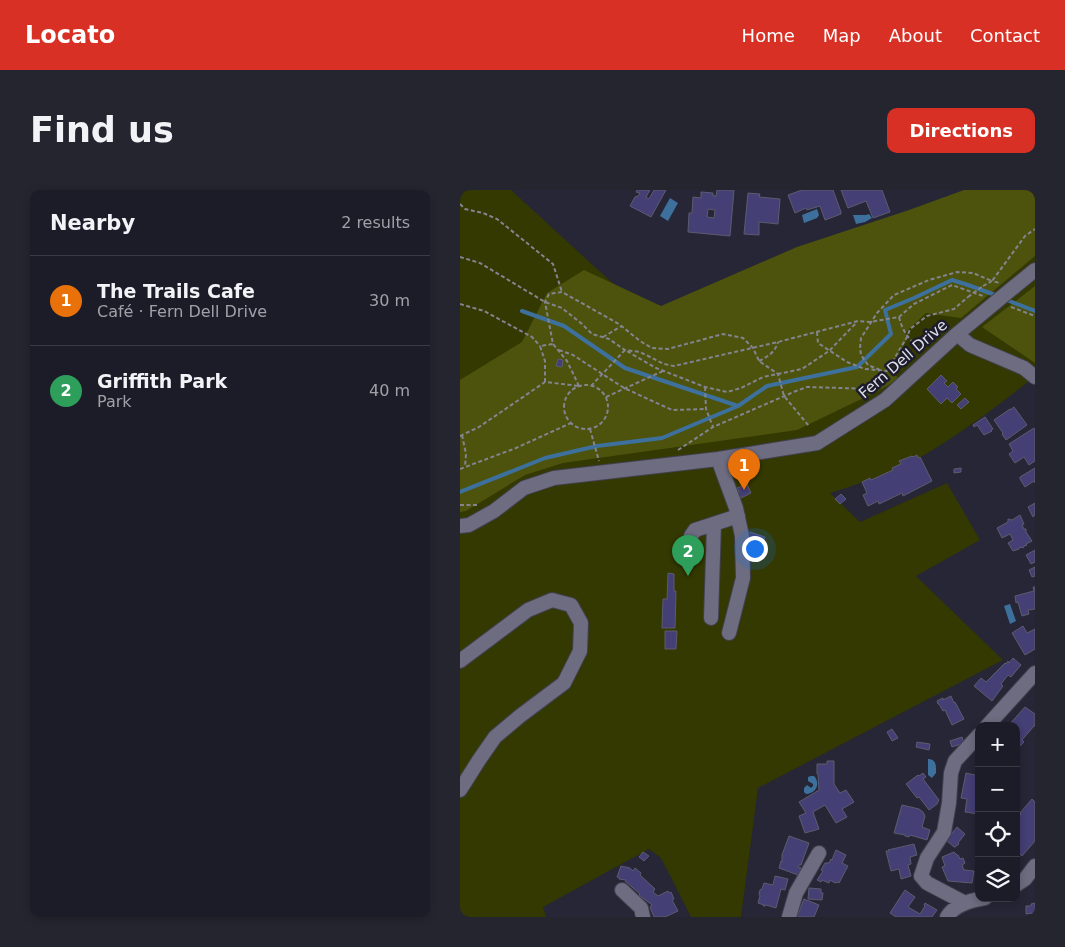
<!DOCTYPE html>
<html lang="en">
<head>
<meta charset="utf-8">
<style>
	:root { --surface:#1c1c28; --page:#252530; --text:#f1f3f6; --muted:#a0a1a8; --line:#3a3a45; --accent:#d93025 }
	body { margin:0; font-family:"DejaVu Sans",sans-serif; background:var(--page); color:var(--text) }
	.controls { position:absolute; right:15px; bottom:15px; display:grid; overflow:hidden; border-radius:10px; box-shadow:0 2px 8px #0003 }
	.controls button { width:45px; height:45px; display:grid; place-items:center; padding:0; border:0; border-bottom:1px solid var(--line); background:var(--surface); color:var(--text); font:25px sans-serif }
	.you { position:absolute; left:294px; top:358px; width:18px; height:18px; margin:-12px; border:4px solid #fff; border-radius:50%; background:#1a73e8; box-shadow:0 0 0 8px #1a73e833 }
	.badge { display:grid; place-items:center; width:32px; height:32px; border-radius:50%; background:var(--accent); color:#fff; font-size:16px; font-weight:700 }
	.pin { position:absolute; translate:-50% -41px; filter:drop-shadow(0 1px 2px #0008) }
	.pin::after { content:''; position:absolute; top:26px; width:18px; height:15px; background:inherit; clip-path:polygon(0 0,100% 0,50% 100%) }
	.list { margin:0; padding:0; list-style:none }
	h2 { display:flex; justify-content:space-between; align-items:center; height:65px; margin:0; padding:0 20px; font-size:21px }
	h2 small { font-size:16px; font-weight:400; color:var(--muted) }
	.list li { display:grid; grid-template-columns:32px 1fr auto; gap:15px; align-items:center; box-sizing:border-box; height:90px; padding:0 20px; border-top:1px solid var(--line) }
	.list b { display:block; font-size:19px; white-space:nowrap }
	.list p { margin:0; font-size:16px; white-space:nowrap; color:var(--muted) }
	.list em { font-size:16px; font-style:normal; color:var(--muted) }
	.icon { flex:none; width:28px; height:28px; fill:none; stroke:currentColor; stroke-width:2; stroke-linecap:round; stroke-linejoin:round }
	.map { position:relative; flex:none; width:575px; height:727px; overflow:hidden; border-radius:10px }
	header { display:flex; align-items:center; gap:30px; box-sizing:border-box; height:70px; padding:0 25px; background:var(--accent); color:#fff }
	header strong { font-size:24px }
	nav { display:flex; gap:28px; margin-inline-start:auto; font-size:18px }
	.intro { display:flex; align-items:center; justify-content:space-between; box-sizing:border-box; height:120px; padding:0 30px }
	h1 { margin:0; font-size:35px }
	.button { padding:12px 22px; border-radius:10px; background:var(--accent); color:#fff; font-size:18px; font-weight:700 }
	main { display:flex; gap:30px; padding:0 30px }
	aside { flex:1; background:var(--surface); border-radius:10px; box-shadow:0 2px 8px #0003 }
	.map>svg:first-child { display:block }
</style>
</head>
<body>
<header>
<strong>Locato</strong>
<nav><a>Home</a><a>Map</a><a>About</a><a>Contact</a></nav>
</header>
<div class="intro"><h1>Find us</h1><a class="button">Directions</a></div>
<main>
<aside>
<h2>Nearby<small>2 results</small></h2>
<ul class="list">
<li><span class="badge" style="background:#e8710a">1</span><div><b>The Trails Cafe</b><p>Café · Fern Dell Drive</p></div><em>30 m</em></li>
<li><span class="badge" style="background:#2e9e5b">2</span><div><b>Griffith Park</b><p>Park</p></div><em>40 m</em></li>
</ul>
</aside>
<div class="map">
<svg width="575" height="727" viewBox="0 0 575 727">
	<rect width="100%" height="100%" fill="#262636"/>
	<path fill="#343801" d="M0 0H51L196 133 575 3V186C541 214 504 241 466 264 436 281 403 293 370 303L400 332 487 293 520 350 456 386 543 470 298 598 281 727H231L201 668 189 659 83 717 86 727H0Z"/>
	<path fill="#4d530d" d="M504 0H575V66L501 128 466 123 446 142V151L430 179 439 189 418 201 337 240 103 273 65 285 6 321 0 322V190L62 152 87 103 124 80 201 116 337 57 449 20Z
		M575 96V173L522 137Z"/>
	<path fill="#3d709c" d="M210 8 218 13 208 31 200 26Z
		M357 19 359 25 357 28 344 33 342 25Z
		M409 24 412 28 405 32 396 34 393 25H406Z
		M550 414 556 431 550 434 544 416Z
		M468 569C477 569 476 577 476 583L472 588 468 585Z
		M351 586H354C361 593 356 604 346 604L344 602V598L347 595 351 598 353 596V594L348 591V587Z"/>
	<g fill="none" stroke-linecap="round" stroke-linejoin="round">
		<path stroke="#3d709c" stroke-width="4" d="M544 109 575 121
			M62 121 104 136 165 178 278 216
			M0 302 85 268 137 256 202 248 278 216 307 196 397 177 431 144 425 120 454 108 492 90 508 95 538 106"/>
	</g>
	<path fill="#443f75" stroke="#5c5c6f" fill-rule="evenodd" d="M177 0H190L186 7 189 9 194 0H206L191 27 170 16 175 7 178 6 180 3 176 2Z
		M257 0H274L270 46 228 42 229 23H232L233 7 241 8V2L253 3V6H256ZM248 19 255 20 254 28 247 27Z
		M342 0H373L381 22V24L365 30 360 16 347 20 346 18 335 23 328 5Z
		M381 0H422L430 22 413 28 406 11 388 18Z
		M288 3 300 4 299 7 320 9 318 34 299 32V45L284 44Z
		M98 169 103 170 102 177 96 176Z
		M481 185 487 191 484 193 488 197 493 192 498 197 496 199 501 204 492 213 487 208 481 214 467 199Z
		M505 208 509 212 501 219 497 215Z
		M554 217 567 235 546 250 542 244 543 243 534 230 550 219V220Z
		M525 227 533 239 531 240 532 241 524 245 517 235 514 237 513 235Z
		M574 238 575 240V271L569 275 564 267 555 273 549 264 553 261 549 254Z
		M457 265 458 268 460 267 472 291 443 306 442 303 419 314 418 311 408 316 403 305 407 303 402 292 410 288 411 290 433 280 432 278 441 274 439 271 452 266 453 267Z
		M501 278V282L494 283V279Z
		M575 278V293L574 291 565 297 560 289V287Z
		M287 294 291 303 281 308 280 306 279 307 277 303 279 302 277 298Z
		M381 304 386 309 380 314 375 309Z
		M575 313V325L573 327 568 317Z
		M560 325 564 334 562 335 564 339H566V342L572 351 566 354 567 355 564 356V357L562 358V357L559 358V359L553 361 548 353 553 350 550 344 542 348 537 338 548 332V329L552 330Z
		M290 342 305 347 302 356 288 352Z
		M575 360V372L571 374 566 365Z
		M575 377V386L572 387 569 380Z
		M208 383 214 384V401H216L215 438H202L203 409H207Z
		M573 397H575V419L568 420 569 424 562 426 558 412 556 413 555 406 574 401Z
		M563 436 567 443 575 439V459L565 465 552 443Z
		M205 441H217L216 459H205Z
		M553 468 561 475 551 487 548 485 541 494 543 496 532 511 514 496 521 488 526 492 545 473 546 474 548 471 549 473Z
		M491 506 494 513 495 512 504 529 492 535 485 520 483 521 479 514H478L477 511 483 508V510Z
		M565 517 575 524V536H574L562 550 564 552 557 559 556 558V536H548Z
		M432 539 438 548 432 551 427 542Z
		M502 547 504 553 492 557 490 551Z
		M457 552 470 554 469 560 456 557Z
		M367 571H374V594L380 603 386 600 394 612 382 619 387 627 376 633 365 615 353 622 359 639 345 643 339 626 346 623 339 612 359 600 358 584H357V574H367Z
		M463 583 466 587 463 589 479 610 477 614 469 620 459 607 457 608 446 594 458 585 459 586Z
		M506 583 519 586V624L505 622 507 609 501 608Z
		M572 609 575 612V651L562 666 556 661V630L561 624 560 623Z
		M442 615 459 619 463 622 465 626 462 637 470 640 467 650 450 645 449 647 445 646V645L434 643Z
		M497 637 505 644 498 653 499 654 495 657H494L486 650Z
		M329 646 349 653 341 675H339L338 677 341 678 338 685 319 678 321 671 322 672V665Z
		M454 654 457 665 450 667 451 674 448 675 451 686 441 689 439 679 431 681 426 661H429L428 660Z
		M376 660 386 665 382 673 388 676 379 693 378 692 375 693 370 690 369 693 362 690 361 692 357 690 363 681 361 680 365 673H369L371 669 372 670Z
		M183 662 189 666 184 671 179 667Z
		M494 662 497 665H498L500 669 503 668 505 673 502 675 504 680 514 681 512 693 488 691 482 677 485 676 482 667Z
		M161 676 170 678 173 681 175 678 181 683 180 685 195 699 193 702 198 706 208 701 209 703 211 702 214 709 212 710 218 721 205 727H194L190 717 192 715 179 705 180 704 165 691 166 690 159 689V687H157Z
		M315 686 328 689 325 700 321 699 316 718 306 715 305 716H303L304 715 298 713 300 706 299 704 300 700 302 699 304 693 313 695Z
		M349 698 361 699V703H363L362 710 348 709Z
		M445 700 455 707 448 717 460 724 465 716 464 715 465 713 477 720 472 727H436L430 723Z
		M344 709 359 715 354 727H337Z
		M575 713V727L573 726 572 723 566 724V716H571V714Z"/>
	<g fill="none" stroke-linecap="round" stroke-linejoin="round">
		<defs>
			<path id="minor" d="M554 97 575 80
				M497 144 510 155 564 178 575 187
				M258 269 276 318 282 346 283 388 269 443
				M0 336 9 335 34 321 64 298 94 288 258 269 357 253 425 210 497 144 519 126
				M230 355 231 346 235 340 278 326
				M251 428 254 334
				M0 471 68 420 92 410 111 415 121 433 120 461 104 493 60 526 35 547 19 570 0 600
				M527 536 575 483
				M556 695 565 689 575 676
				M162 700 181 718 183 727
				M505 713 467 693 461 686 467 668 484 642 489 613 491 583 495 571 519 545
				M329 727 336 703 359 663
				M487 727C494 715 512 710 525 708"/>
		</defs>
		<use href="#minor" stroke="#41404e" stroke-width="16"/>
		<path stroke="#848491" stroke-width="2" stroke-dasharray="4 2.5" stroke-linecap="butt" d="M0 14 5 19 23 23 37 29 93 74 102 102
			M0 67 20 73 85 112 102 118 122 134 132 144 149 149 165 160 180 162 204 174 214 176 318 152 398 131 410 132 439 127 454 114 492 95 523 106
			M523 96 532 91 540 93
			M0 114 24 121 72 147 80 156
			M551 117 575 126
			M439 127C443 143 449 149 461 160
			M357 142 358 153 387 172 405 179 427 181 447 147 450 139 467 126 494 119 508 107
			M143 147 162 136
			M99 160 113 165 164 198 212 220 246 219
			M299 171C309 166 315 162 318 152
			M420 180 408 175 401 165 400 158 401 148 417 123 434 105 469 90 497 82 513 83 532 91 565 46 575 39
			M85 192V171L80 156 93 154
			M104 217a22 22 0 1 1 44 0a22 22 0 1 1-44 0Z
			M119 196 107 171 93 154 85 112 89 104 102 102 159 134 180 151 192 158 208 159 263 144 283 148 293 158 299 171 318 184 324 206 349 236
			M131 196 165 160 196 178 245 197 267 202 281 198 303 187 342 179 369 161 397 132
			M245 197 246 219 253 237
			M146 207 203 181
			M130 239 139 271
			M2 245 6 264 5 277
			M0 246 19 237 85 192 119 196
			M218 260 253 237 336 201 347 197 414 199 416 201
			M0 279 56 258 111 233
			M0 315H18"/>
		<use href="#minor" stroke="#6d6c80" stroke-width="14"/>
		<defs>
			<path id="minor-bridge" d="M519 126 554 97"/>
		</defs>
		<use href="#minor-bridge" stroke="#41404e" stroke-width="16" stroke-linecap="butt"/>
		<path stroke="#848491" stroke-width="2" stroke-dasharray="4 2.5" stroke-linecap="butt" d="M508 107 523 96"/>
		<use href="#minor-bridge" stroke="#6d6c80" stroke-width="14"/>
	</g>
	<g text-anchor="middle" dominant-baseline="central" stroke-width="5" stroke-linejoin="round" paint-order="stroke">
		<g font-size="15" fill="#e0e0eb" stroke="#1d1c2c">
			<text transform="translate(443 169) rotate(-41)">Fern Dell Drive</text>
		</g>
	</g>
</svg>
<div class="controls">
<button>+</button>
<button>−</button>
<button><svg class="icon" aria-label="locate" viewBox="0 0 24 24"><circle cx="12" cy="12" r="6"/><path d="M12 2v4M12 18v4M2 12h4M18 12h4"/></svg></button>
<button><svg class="icon" aria-label="layers" viewBox="0 0 24 24"><path d="M12 4l9 5-9 5-9-5zM3 14l9 5 9-5"/></svg></button>
</div>
<div class="you"></div>
<div class="pin badge" style="left:284px;top:300px;background:#e8710a">1</div>
<div class="pin badge" style="left:228px;top:386px;background:#2e9e5b">2</div>
</div>
</main>
</body>
</html>
